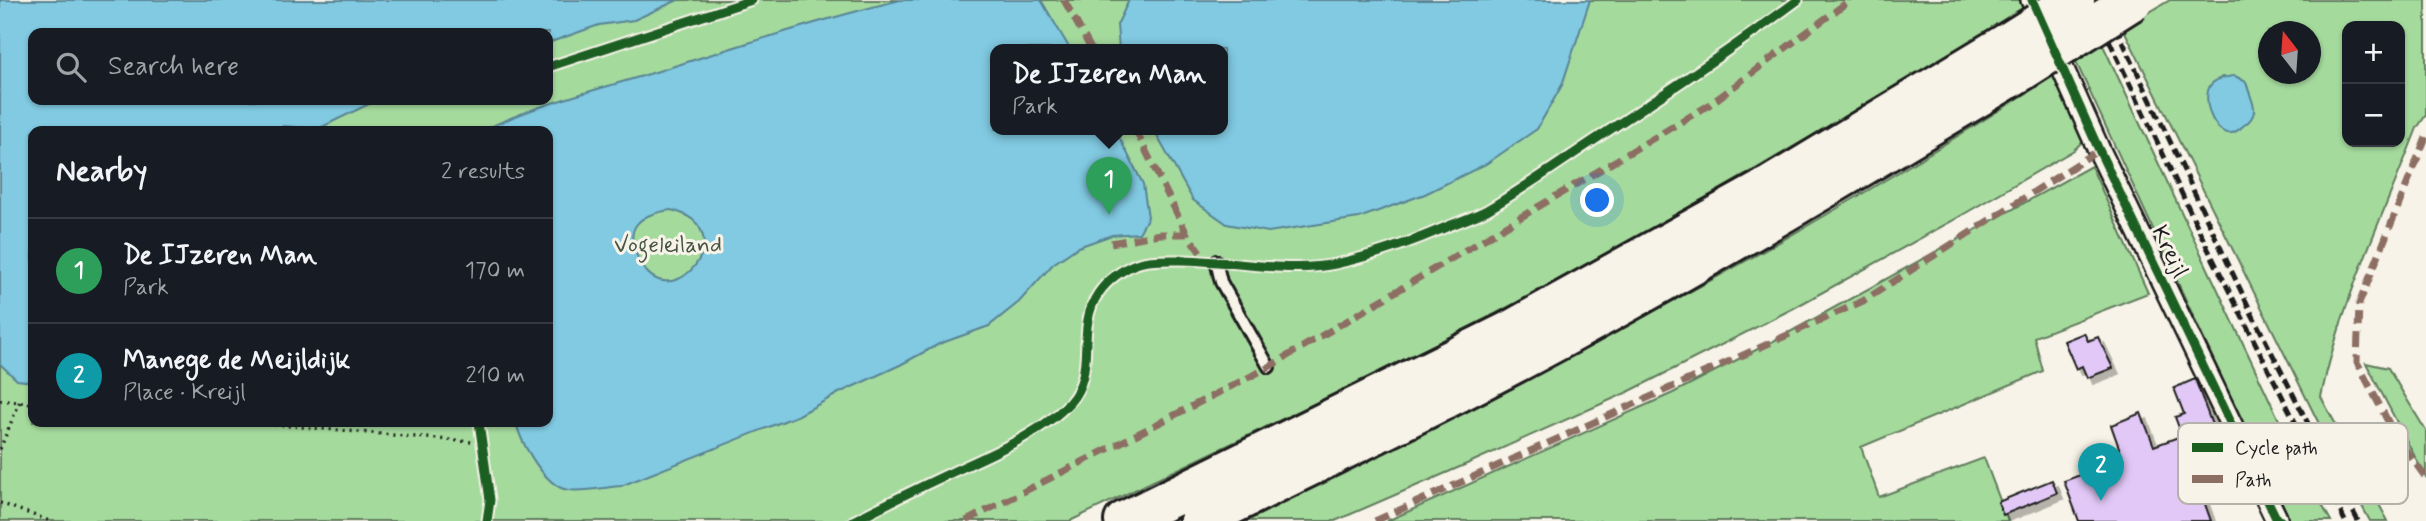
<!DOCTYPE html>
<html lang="en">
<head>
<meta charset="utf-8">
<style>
	:root { --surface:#171b24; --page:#242831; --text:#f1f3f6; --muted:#9ea1a6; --line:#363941; --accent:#c8321e }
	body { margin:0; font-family:Mynerve,sans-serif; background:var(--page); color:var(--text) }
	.controls { position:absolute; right:21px; top:21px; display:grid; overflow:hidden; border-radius:14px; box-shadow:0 2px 5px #0004 }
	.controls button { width:63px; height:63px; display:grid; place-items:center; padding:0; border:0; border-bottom:2px solid var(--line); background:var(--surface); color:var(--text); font:35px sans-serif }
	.compass { position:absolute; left:2258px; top:21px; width:63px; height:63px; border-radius:50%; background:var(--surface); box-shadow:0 2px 5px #0004; rotate:343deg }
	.you { position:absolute; left:1598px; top:201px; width:24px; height:24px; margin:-18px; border:5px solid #fff; border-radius:50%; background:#1a73e8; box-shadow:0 0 0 10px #1a73e833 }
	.badge { display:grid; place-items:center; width:46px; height:46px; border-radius:50%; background:var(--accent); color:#fff; font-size:23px; font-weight:700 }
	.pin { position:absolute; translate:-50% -58px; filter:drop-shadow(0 2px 4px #0008) }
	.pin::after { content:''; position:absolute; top:37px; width:24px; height:21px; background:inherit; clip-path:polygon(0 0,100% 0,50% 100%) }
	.popup { position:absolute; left:990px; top:44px; width:238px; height:91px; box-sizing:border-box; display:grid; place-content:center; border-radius:14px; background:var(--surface); filter:drop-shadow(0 2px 5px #0005); font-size:23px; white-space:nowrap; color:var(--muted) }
	.popup b { font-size:26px; color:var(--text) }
	.popup::after { content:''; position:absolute; left:50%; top:100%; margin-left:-14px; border:14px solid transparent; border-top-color:var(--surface) }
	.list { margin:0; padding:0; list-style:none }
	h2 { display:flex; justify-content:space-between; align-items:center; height:91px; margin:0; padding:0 28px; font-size:30px }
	h2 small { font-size:23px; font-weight:400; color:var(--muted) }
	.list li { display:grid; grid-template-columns:46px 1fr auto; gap:21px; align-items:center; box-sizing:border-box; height:105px; padding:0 28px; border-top:2px solid var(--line) }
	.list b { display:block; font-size:26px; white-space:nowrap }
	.list p { margin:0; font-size:23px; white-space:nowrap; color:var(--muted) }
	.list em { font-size:23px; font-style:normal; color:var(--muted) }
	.icon { flex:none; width:38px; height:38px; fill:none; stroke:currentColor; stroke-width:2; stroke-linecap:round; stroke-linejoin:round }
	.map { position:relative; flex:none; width:2426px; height:521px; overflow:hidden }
	.search { position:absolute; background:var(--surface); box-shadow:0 2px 5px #0004; left:28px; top:28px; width:525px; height:77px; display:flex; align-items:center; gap:18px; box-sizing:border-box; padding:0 24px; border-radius:14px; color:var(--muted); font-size:26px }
	.panel { position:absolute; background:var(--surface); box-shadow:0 2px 5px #0004; left:28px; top:126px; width:525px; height:301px; border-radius:14px }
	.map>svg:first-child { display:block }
</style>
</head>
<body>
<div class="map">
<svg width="2426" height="521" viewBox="0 0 2426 521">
	<defs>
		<filter id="shadow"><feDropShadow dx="6" dy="6" stdDeviation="0" flood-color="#0004"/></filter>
	</defs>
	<rect width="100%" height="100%" fill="#f7f3e8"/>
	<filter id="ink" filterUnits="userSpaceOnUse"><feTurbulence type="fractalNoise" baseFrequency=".0143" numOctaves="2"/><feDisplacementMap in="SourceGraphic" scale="14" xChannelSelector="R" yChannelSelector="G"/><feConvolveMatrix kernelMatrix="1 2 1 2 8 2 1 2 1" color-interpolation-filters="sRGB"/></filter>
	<g filter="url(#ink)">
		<path fill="#a5da9d" stroke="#607b5c" stroke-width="2" fill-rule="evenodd" d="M0 0H2022L2027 11 1714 193 1524 299 1395 365 1070 521H0ZM33 33H548V100H33ZM995 49H1223V129H995ZM33 131H548V422H33Z
			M2170 0H2426V115L2417 128C2383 216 2340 304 2321 397L2388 521H2370L2335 456 2123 28ZM2347 26H2400V142H2347ZM2268 32H2310V74H2268ZM2222 77 2246 82 2254 110 2211 85Z
			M2101 41 2302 469 2331 521H2288L2076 62Z
			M2060 72 2085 139 2074 150 1952 221 1792 309 1628 392 1469 463 1335 521H1244C1405 441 1566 360 1724 273 1838 210 1950 142 2060 72Z
			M2091 166 2148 293 2034 337 2043 371 1861 447 1879 497 1984 458 2008 521H1387L1673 393 1781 337Z
			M2366 363 2388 368 2426 431V478Z"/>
		<path fill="#81cae2" stroke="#598493" stroke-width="2" fill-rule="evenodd" d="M0 0H678L634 20 599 25 548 43V33H33V100H377L318 129 283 126 282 131H33V382L17 380 0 364Z
			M900 0H1041L1070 49H995V129H1115L1143 184 1148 217 1139 233 1112 235 1078 247 1053 264 1019 302 989 326 939 344 900 365 839 393 799 415 621 486C606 487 574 494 561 488 542 479 520 442 516 422H548V131H482C534 105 593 91 649 74 732 48 815 21 900 0ZM671 210C747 228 670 323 639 260 622 228 639 214 671 210Z
			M1129 0H1590L1562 85 1537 129 1486 164 1425 194 1359 218 1268 232 1227 224 1193 200 1153 129H1223V49H1119L1117 25Z
			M2235 76 2246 82C2248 91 2253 100 2254 108 2255 116 2249 122 2243 126 2239 130 2234 134 2228 133 2212 131 2202 99 2210 86 2215 78 2226 77 2235 76Z"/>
		<path fill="#e2c8f7" stroke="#1c1c1c" stroke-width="2" filter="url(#shadow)" d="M2084 333 2088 341 2098 337 2113 368 2087 378 2082 366 2076 369 2064 341Z
			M2195 379 2212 425 2183 438 2175 417 2184 414 2174 388Z
			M2141 413 2154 446 2181 436 2211 521H2079L2064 481 2123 459 2111 425Z
			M2052 480 2057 493 2003 515 1998 502Z"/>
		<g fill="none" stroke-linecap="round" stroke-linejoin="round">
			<defs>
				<path id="lane" d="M1216 261 1221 282 1269 367"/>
				<path id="street" d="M2032 0 2099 150 2276 518"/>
				<path id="highway" d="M1124 521 1507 332 1761 191 2008 42
					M1199 521C1322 460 1447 401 1568 335 1722 251 1872 161 2022 71"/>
			</defs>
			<use href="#lane" stroke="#1c1c1c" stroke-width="16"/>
			<use href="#street" stroke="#1c1c1c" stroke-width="26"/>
			<use href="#highway" stroke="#1c1c1c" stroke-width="44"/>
			<path stroke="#1c1c1c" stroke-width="3.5" stroke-dasharray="2 5" stroke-linecap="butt" d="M0 400 33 403
				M246 422 483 443
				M0 449 20 401
				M0 503 50 521"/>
			<use href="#lane" stroke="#f7f3e8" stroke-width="10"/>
			<use href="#street" stroke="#f7f3e8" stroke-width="21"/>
			<use href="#highway" stroke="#f7f3e8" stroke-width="38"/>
			<path stroke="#1c1c1c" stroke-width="5" stroke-dasharray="10 5" stroke-linecap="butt" d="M2090 0 2208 249 2345 521
				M2103 0 2251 312 2358 521"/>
			<defs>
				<path id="highway-bridge" d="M2008 42 2075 0
					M2022 71 2134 0"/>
			</defs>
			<use href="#highway-bridge" stroke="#1c1c1c" stroke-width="44" stroke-linecap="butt"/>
			<use href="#highway-bridge" stroke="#f7f3e8" stroke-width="38"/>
			<path stroke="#8d6e63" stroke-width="7" stroke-dasharray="14 7" stroke-linecap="butt" d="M1064 0 1091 49
				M1135 129 1187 234 1206 260
				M2426 137 2359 304 2357 362 2395 435 2426 478
				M1111 243 1160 234H1187
				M966 521 1269 367 1422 276 1709 105 1850 0
				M1375 521 1863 301 2099 150"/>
			<defs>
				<path id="cycleway" d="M2032 0 2099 150 2276 518 2281 521
					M548 67 752 0
					M479 422 490 500 487 521
					M853 521C884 505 914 490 946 475 984 457 1042 434 1070 402 1105 362 1059 305 1129 267 1144 259 1163 260 1180 260 1227 260 1290 274 1335 264 1373 256 1409 243 1444 228 1458 222 1474 217 1487 210 1528 186 1568 157 1608 131 1672 89 1736 46 1798 0"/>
			</defs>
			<use href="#cycleway" stroke="#f7f3e8" stroke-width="13"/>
			<use href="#cycleway" stroke="#1b5e20" stroke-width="9"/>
		</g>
	</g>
	<g text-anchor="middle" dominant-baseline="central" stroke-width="6" stroke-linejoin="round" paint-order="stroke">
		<g font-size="23" fill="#455543" stroke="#f7f3e8">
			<text x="668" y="246">Vogeleiland</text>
		</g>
		<g font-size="23" fill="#1c1c1c" stroke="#f7f3e8">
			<text transform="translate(2169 252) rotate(64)">Kreijl</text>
		</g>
	</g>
	<rect x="2178" y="423" width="230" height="81" rx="10" fill="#f7f3e8" stroke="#b5b2ab" stroke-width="2"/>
	<rect x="2192" y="443" width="31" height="9" fill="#1b5e20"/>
	<rect x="2192" y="475" width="31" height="8" fill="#8d6e63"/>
	<g font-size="19" fill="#1c1c1c">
		<text x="2235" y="454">Cycle path</text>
		<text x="2235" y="486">Path</text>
	</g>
</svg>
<div class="controls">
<button>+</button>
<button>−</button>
</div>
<svg class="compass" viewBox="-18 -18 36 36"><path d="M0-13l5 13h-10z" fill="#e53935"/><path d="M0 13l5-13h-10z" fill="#9ea1a6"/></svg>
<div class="you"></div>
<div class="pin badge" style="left:1109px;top:215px;background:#2e9e5b">1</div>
<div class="popup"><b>De IJzeren Man</b>Park</div>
<div class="pin badge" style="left:2101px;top:501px;background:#0f9aa8">2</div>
<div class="search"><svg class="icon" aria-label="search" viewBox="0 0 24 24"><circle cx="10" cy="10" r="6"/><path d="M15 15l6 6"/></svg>Search here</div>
<section class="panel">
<h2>Nearby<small>2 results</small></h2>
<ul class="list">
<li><span class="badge" style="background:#2e9e5b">1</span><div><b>De IJzeren Man</b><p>Park</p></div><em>170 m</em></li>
<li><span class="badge" style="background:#0f9aa8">2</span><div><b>Manege de Meijldijk</b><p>Place · Kreijl</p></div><em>210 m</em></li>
</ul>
</section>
</div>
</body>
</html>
